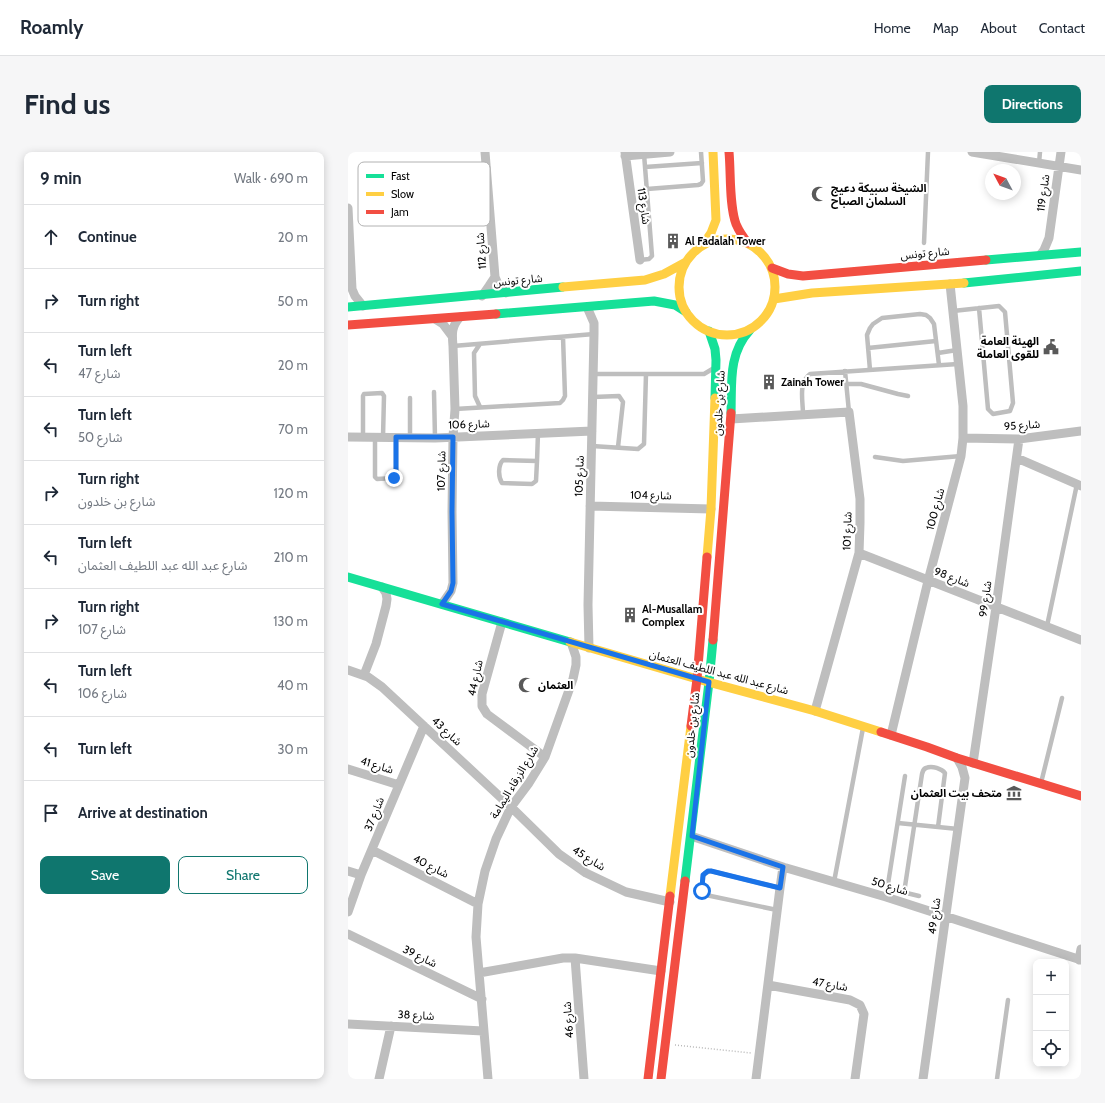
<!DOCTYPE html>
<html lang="en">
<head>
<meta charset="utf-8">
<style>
	:root { --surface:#fff; --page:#f6f6f7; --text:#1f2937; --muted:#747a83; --line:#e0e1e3; --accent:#0f766e }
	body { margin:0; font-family:Cabin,"Noto Sans Arabic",sans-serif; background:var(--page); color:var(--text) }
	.controls { position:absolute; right:12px; bottom:12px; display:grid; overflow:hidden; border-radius:8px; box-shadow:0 2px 10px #0003 }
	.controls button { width:36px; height:36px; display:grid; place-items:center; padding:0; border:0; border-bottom:1px solid var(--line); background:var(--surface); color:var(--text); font:20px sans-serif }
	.compass { position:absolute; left:637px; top:12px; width:36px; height:36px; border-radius:50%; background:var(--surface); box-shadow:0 2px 10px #0003; rotate:311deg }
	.stop { position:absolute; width:12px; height:12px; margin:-9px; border:3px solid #1a73e8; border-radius:50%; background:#fff }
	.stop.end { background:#1a73e8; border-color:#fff; box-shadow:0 1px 4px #0008 }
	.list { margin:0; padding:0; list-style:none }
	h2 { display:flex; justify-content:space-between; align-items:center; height:52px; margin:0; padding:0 16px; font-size:17px }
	h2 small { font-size:13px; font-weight:400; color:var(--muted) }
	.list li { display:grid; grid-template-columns:26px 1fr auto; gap:12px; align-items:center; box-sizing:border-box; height:64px; padding:0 16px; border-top:1px solid var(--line) }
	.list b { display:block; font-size:15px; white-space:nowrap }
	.list p { margin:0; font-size:13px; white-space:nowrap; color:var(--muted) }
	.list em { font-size:13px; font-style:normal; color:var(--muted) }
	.actions { display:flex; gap:8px; padding:12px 16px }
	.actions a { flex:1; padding:9px 0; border:1px solid var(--accent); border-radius:8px; text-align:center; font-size:14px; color:var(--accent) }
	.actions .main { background:var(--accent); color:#fff }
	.icon { flex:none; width:22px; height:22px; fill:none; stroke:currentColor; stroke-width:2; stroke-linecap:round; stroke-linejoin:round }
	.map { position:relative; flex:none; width:733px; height:927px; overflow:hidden; border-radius:8px }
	header { display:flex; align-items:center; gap:24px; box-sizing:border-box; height:56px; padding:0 20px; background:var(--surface); border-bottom:1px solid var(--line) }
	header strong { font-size:19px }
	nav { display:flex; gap:22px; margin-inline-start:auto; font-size:14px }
	.intro { display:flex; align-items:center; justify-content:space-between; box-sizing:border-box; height:96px; padding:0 24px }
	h1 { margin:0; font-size:28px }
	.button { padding:10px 18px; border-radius:8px; background:var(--accent); color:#fff; font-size:14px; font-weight:700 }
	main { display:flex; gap:24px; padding:0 24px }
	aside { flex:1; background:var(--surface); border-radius:8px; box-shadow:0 2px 10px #0003 }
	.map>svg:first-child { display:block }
</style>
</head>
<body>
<header>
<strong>Roamly</strong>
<nav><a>Home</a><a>Map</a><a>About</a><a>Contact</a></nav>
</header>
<div class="intro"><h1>Find us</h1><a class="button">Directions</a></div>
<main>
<aside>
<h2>9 min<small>Walk · 690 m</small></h2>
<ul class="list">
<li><svg class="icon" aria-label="ahead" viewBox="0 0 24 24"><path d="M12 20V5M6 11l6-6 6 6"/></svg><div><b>Continue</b></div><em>20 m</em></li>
<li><svg class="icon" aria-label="right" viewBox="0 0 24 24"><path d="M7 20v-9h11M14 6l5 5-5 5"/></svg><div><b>Turn right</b></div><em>50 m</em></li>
<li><svg class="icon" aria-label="left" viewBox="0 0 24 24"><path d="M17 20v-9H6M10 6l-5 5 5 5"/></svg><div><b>Turn left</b><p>شارع 47</p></div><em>20 m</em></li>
<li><svg class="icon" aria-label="left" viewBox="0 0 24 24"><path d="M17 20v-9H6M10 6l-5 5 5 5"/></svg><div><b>Turn left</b><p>شارع 50</p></div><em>70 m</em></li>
<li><svg class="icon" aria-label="right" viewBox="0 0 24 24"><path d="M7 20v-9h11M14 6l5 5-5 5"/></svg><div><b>Turn right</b><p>شارع بن خلدون</p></div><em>120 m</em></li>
<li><svg class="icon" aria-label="left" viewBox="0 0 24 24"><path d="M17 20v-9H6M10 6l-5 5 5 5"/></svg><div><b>Turn left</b><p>شارع عبد الله عبد اللطيف العثمان</p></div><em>210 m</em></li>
<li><svg class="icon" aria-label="right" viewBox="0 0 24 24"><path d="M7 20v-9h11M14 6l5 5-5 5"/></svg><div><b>Turn right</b><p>شارع 107</p></div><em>130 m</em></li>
<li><svg class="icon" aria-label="left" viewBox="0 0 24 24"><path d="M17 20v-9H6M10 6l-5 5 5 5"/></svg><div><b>Turn left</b><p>شارع 106</p></div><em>40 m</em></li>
<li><svg class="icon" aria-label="left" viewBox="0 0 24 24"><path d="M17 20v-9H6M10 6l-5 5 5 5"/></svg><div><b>Turn left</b></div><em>30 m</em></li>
<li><svg class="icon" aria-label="arrive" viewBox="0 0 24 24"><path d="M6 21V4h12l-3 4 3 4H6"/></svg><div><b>Arrive at destination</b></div></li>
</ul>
<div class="actions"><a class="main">Save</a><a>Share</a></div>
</aside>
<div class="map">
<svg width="733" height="927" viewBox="0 0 733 927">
	<rect width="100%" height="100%" fill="#fff"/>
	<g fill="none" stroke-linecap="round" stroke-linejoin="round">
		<path stroke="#b9b9b9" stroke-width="1.5" stroke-dasharray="1 2" stroke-linecap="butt" d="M327 893 403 901"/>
		<path stroke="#bebebe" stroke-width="4.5" d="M691 11 692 0
			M297 15 354 11
			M299 37 350 33 353 32 355 29 353 0
			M576 91 580 0
			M292 108 301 107 304 104 296 2
			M605 159 651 154 657 160 665 251 662 259 645 262 640 257 631 156
			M105 194 246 182
			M520 196 588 189
			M590 201 609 198
			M522 218 519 183 522 176 525 172 534 166 572 162 578 163 582 166 586 172 591 213
			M497 219 501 260
			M246 222H356L366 216
			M499 232H513L550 242 560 244
			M86 240 87 286
			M245 245 271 244 275 250 270 295
			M62 246V285
			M132 255 127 244 126 201 132 192
			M107 257 212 251 215 248 217 244 215 185
			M455 262C455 249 450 231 462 222L610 212
			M15 285V244L16 242 34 241 36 244 35 285
			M27 285V325L29 327 46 326 48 325V285
			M244 294 290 297 296 292 298 222
			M527 305 555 309 613 304
			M155 308 189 309 188 329 184 332 154 331C150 325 150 313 155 308Z
			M189 309 190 281
			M699 474 729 332
			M557 624 540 732 543 737 546 738 571 744
			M693 631 714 546
			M550 671 610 677
			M486 730 515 576
			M556 741 574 622C575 619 575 617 578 616 584 613 594 617 597 621L590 675
			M429 758 358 743 354 739 355 725 357 721 363 719 432 736
			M649 927 660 848"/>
		<path stroke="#bebebe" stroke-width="9" d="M137 0 147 125 150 132 158 141
			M277 0 292 108
			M624 0 733 18
			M277 4 322 0
			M0 56 4 137 7 144 15 154
			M692 103 696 98 701 86 713 0
			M134 144 141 134 147 125
			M239 155 246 171V182L240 453 241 496
			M87 167 95 172 104 184
			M383 267 501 260 512 347V371L511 401 467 559
			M0 285 87 286 244 279
			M615 286 671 287 733 279
			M669 306 733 334
			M242 354 363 357
			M511 401 733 488
			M94 452 103 439 105 431 104 360 105 285 107 257 105 194C104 182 103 175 112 165
			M154 470 134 542V554L139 562 143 565 197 605
			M0 518 20 525 34 535 163 655 211 702 238 721 278 740 322 750
			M16 523 28 492 38 454 39 447 38 441 34 435
			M543 583 580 429 613 304 615 286V254L602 132
			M625 611 648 455 671 287
			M0 617 51 633
			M343 684 435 715 538 745 733 808
			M24 698 130 752
			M0 719 13 723
			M0 760 13 723 76 574
			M0 782 134 847
			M227 806 236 927
			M731 808 733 797
			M131 821 215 806H227L313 819
			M420 833 502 848 512 853 516 862 507 927
			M0 872 135 879
			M31 927 43 874
			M140 927 128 785 130 752 137 719 148 687 163 655 181 631 197 605 225 527 228 513V505L223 490
			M408 927 432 736 435 715
			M575 927 617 626 614 615 609 606"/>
		<path stroke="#16e098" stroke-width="9" d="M638 108 733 100
			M616 131 733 119
			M0 155 215 135
			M148 162 306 149 327 153 338 160
			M361 179 367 197 368 208 367 246
			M383 261C384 231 380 202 402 178
			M0 425 222 490
			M337 729 361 530 365 488"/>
		<path stroke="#ffcf43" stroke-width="9" d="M331 135a48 48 0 1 1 96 0a48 48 0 1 1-96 0Z
			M354 94 363 81 368 68 365 0
			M215 135 297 128 316 122 338 110
			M426 147 464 141 616 131
			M359 405 363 357 367 246
			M222 490 349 527 467 559 533 580
			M322 744 343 574"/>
		<path stroke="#f24e42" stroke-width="9" d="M381 0C383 21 381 53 388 72 391 79 395 85 400 91
			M424 116 440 122 455 124 638 108
			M0 173 148 162
			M365 488 383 261
			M343 574 349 527 359 405
			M533 580 579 595 609 606 733 644
			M300 927 322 744
			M313 927 337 729"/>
	</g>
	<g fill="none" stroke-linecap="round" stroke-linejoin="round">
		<path stroke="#1a73e8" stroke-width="5" d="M46 326 48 325V285H105L104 360 105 431 103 439 94 452 361 530 344 684 435 715 432 736 363 719H360L355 723 354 736V739"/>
	</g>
	<defs>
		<symbol id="mosque-bare" viewBox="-9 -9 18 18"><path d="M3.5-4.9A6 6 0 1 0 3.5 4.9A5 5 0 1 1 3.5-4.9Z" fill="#595959" stroke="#fff" stroke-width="2.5" paint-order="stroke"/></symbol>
		<symbol id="building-bare" viewBox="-9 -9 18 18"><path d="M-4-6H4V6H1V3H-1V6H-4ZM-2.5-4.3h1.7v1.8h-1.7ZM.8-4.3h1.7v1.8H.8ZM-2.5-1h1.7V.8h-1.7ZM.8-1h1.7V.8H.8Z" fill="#595959" stroke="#fff" stroke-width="2.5" paint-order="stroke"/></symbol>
		<symbol id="civic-bare" viewBox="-9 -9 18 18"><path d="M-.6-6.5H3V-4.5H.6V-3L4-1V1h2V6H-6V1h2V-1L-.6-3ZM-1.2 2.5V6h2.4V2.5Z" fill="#595959" stroke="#fff" stroke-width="2.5" paint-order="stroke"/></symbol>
		<symbol id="museum-bare" viewBox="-9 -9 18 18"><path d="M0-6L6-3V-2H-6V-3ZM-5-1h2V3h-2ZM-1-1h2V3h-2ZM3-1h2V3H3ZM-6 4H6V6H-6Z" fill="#595959" stroke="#fff" stroke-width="2.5" paint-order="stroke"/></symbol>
	</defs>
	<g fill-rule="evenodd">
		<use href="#mosque-bare" x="460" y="31" width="22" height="22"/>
		<use href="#building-bare" x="314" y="78" width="22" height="22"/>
		<use href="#civic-bare" x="692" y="184" width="22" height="22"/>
		<use href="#building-bare" x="410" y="219" width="22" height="22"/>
		<use href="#building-bare" x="271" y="452" width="22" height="22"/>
		<use href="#mosque-bare" x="167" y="522" width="22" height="22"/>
		<use href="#museum-bare" x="655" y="630" width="22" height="22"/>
	</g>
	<g text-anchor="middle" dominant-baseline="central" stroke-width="4" stroke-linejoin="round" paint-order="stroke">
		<g font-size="11" font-weight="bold" fill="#000" stroke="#fff" text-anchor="start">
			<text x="483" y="36">الشيخة سبيكة دعيج<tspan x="483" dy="13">السلمان الصباح</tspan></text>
			<text x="337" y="89">Al Fadalah Tower</text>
			<text x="691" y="189" text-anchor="end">الهيئة العامة<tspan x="691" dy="13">للقوى العاملة</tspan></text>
			<text x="433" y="230">Zainah Tower</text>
			<text x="294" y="457">Al-Musallam<tspan x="294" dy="13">Complex</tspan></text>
			<text x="190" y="533">العثمان</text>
			<text x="654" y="641" text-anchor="end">متحف بيت العثمان</text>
		</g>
		<g font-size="11" fill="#000" stroke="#fff">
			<text transform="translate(695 41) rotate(-82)">شارع 119</text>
			<text transform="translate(296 54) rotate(82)">شارع 113</text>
			<text transform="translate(133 99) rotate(-94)">شارع 112</text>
			<text transform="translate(577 101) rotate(-5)">شارع تونس</text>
			<text transform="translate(170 128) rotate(-5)">شارع تونس</text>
			<text transform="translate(371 251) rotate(-87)">شارع بن خلدون</text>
			<text transform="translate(121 272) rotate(-2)">شارع 106</text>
			<text transform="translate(674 273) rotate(-4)">شارع 95</text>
			<text transform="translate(93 319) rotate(-89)">شارع 107</text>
			<text transform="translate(231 324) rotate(-88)">شارع 105</text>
			<text transform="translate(303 343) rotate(1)">شارع 104</text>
			<text transform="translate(587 357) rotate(-75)">شارع 100</text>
			<text transform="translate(499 379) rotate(-88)">شارع 101</text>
			<text transform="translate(604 425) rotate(21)">شارع 98</text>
			<text transform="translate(637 447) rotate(-82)">شارع 99</text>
			<text transform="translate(371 520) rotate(15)">شارع عبد الله عبد اللطيف العثمان</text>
			<text transform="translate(127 526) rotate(-78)">شارع 44</text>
			<text transform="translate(344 573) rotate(-84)">شارع بن خلدون</text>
			<text transform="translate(99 579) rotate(43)">شارع 43</text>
			<text transform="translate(29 613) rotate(17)">شارع 41</text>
			<text transform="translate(166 630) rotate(-59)">شارع الزرقاء اليمامة</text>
			<text transform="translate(26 662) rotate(-68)">شارع 37</text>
			<text transform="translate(241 706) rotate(32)">شارع 45</text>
			<text transform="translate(83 714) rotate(27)">شارع 40</text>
			<text transform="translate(542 734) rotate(17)">شارع 50</text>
			<text transform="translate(586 764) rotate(-82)">شارع 49</text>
			<text transform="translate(72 804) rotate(26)">شارع 39</text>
			<text transform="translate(482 832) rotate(10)">شارع 47</text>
			<text transform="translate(68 863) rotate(3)">شارع 38</text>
			<text transform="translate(220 868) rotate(-94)">شارع 46</text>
		</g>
	</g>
	<rect x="10" y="10" width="132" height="64" rx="6" fill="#fff" stroke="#b2b2b2" stroke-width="1"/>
	<rect x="18" y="22" width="18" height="4" fill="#16e098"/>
	<rect x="18" y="40" width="18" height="4" fill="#ffcf43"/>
	<rect x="18" y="58" width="18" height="4" fill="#f24e42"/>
	<g font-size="11" fill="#000">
		<text x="43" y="28">Fast</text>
		<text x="43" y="46">Slow</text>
		<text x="43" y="64">Jam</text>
	</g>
</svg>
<div class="controls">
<button>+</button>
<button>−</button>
<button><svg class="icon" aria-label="locate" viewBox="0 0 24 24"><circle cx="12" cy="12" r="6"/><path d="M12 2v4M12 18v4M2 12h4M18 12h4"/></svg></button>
</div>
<svg class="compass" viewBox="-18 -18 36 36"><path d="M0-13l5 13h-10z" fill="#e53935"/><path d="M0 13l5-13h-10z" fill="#747a83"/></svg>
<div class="stop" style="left:354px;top:739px"></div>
<div class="stop end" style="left:46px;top:326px"></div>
</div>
</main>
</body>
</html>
